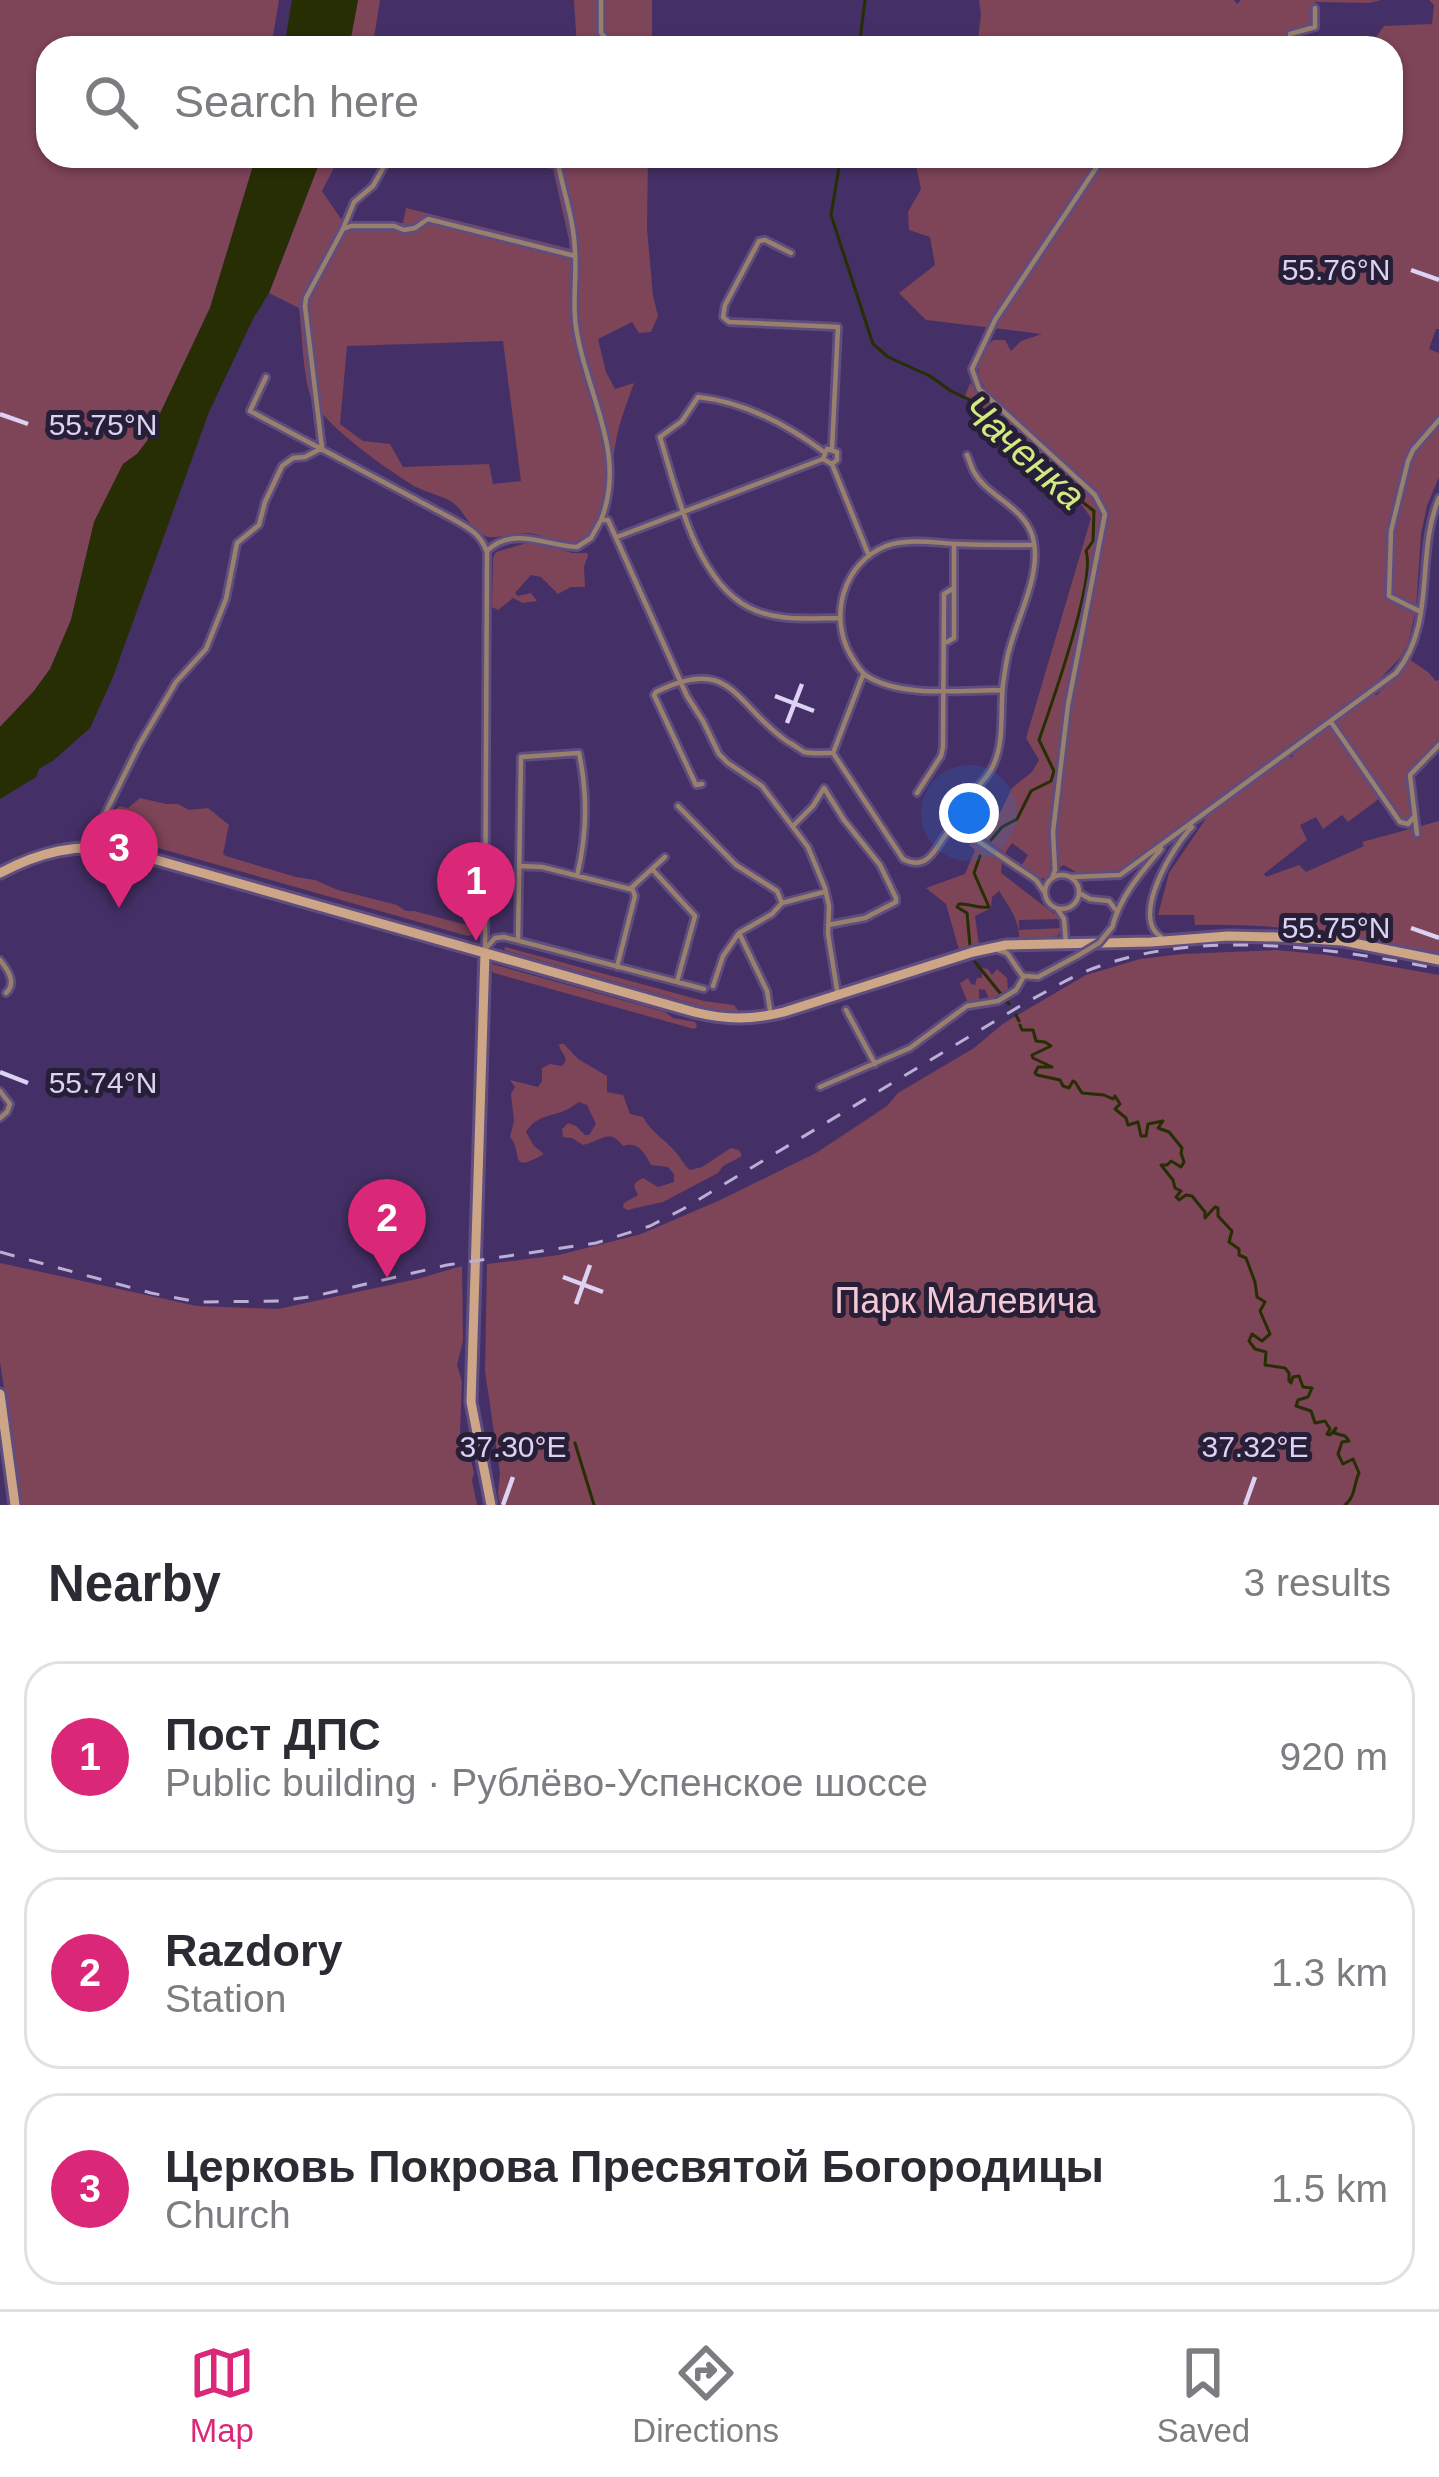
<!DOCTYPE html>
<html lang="en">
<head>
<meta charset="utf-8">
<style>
	:root { --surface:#fff; --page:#f2f2f3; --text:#2b2b33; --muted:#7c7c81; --line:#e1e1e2; --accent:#db2777 }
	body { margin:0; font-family:Arial,sans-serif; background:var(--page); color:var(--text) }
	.you { position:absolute; left:969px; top:813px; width:42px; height:42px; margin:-30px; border:9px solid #fff; border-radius:50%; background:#1a73e8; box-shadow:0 0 0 18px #1a73e833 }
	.badge { display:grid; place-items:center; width:78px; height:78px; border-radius:50%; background:var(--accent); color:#fff; font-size:39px; font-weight:700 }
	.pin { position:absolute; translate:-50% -99px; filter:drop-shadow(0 3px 6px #0008) }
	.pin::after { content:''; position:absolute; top:63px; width:42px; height:36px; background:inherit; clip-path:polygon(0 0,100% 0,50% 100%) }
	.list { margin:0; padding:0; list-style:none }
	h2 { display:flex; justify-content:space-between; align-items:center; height:156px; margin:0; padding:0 48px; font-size:51px }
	h2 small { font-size:39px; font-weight:400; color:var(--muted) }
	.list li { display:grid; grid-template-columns:78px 1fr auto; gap:36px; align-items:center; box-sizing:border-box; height:192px; margin:0 24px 24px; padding:0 24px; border:3px solid var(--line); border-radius:36px }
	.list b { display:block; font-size:45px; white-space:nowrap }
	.list p { margin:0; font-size:39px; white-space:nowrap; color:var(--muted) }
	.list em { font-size:39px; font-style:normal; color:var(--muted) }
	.icon { flex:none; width:66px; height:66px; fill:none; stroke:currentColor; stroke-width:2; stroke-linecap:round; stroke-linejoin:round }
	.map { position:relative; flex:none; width:1439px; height:1505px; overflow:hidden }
	.search { position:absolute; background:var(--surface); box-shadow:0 3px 9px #0004; left:36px; right:36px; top:36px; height:132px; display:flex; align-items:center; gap:30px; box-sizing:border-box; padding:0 42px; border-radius:36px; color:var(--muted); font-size:45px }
	.sheet { height:804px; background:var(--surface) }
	nav { display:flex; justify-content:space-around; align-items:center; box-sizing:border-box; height:168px; border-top:3px solid var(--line); background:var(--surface); font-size:33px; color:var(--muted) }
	nav a { display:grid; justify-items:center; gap:6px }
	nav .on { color:var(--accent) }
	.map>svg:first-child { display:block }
</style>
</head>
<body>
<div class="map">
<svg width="1439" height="1505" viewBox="0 0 1439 1505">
	<rect width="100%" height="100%" fill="#443066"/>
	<path fill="#7e4458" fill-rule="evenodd" d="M0 0H279L271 48H48V156H256L210 308 147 441 137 454 123 464 94 522 71 620 50 669 34 691 0 727Z
		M358 0H380L373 44 381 48H349Z
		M574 0H652V48H577Z
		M979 0H1234L1237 4 1241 0H1381L1369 3 1315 2 1309 27 1298 30 1301 48H977L981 15Z
		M1429 0H1439V329H1436L1429 349 1439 353V477L1427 506 1421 534 1416 610 1408 643 1400 658 1379 680 1119 870 1079 874 1064 865 1054 870 1049 879 1035 878V874L1022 865 1028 855 1012 843 1005 853 977 833 986 822 999 815 1012 788 1032 772 1039 760 1026 738 1091 518C1063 476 1018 438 975 412L977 401 965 396 970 383 1019 429 1022 424C995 402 957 372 993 340H1005L1011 351 1021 341 1042 334 926 320 899 293 935 265 930 237 909 230 908 212 921 189 915 160 917 156H1391V48H1362L1372 43 1384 26 1432 24 1434 5Z
		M322 156H340L322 191 341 219 352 222 403 223 406 208 571 249 553 169 477 156H648L647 229 653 296 658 316 651 332 639 333 632 322 598 339 606 372 615 389 634 383C629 398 623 412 619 427 611 458 609 518 585 539 570 553 550 537 534 534 515 530 501 539 489 537 473 533 467 517 457 506 448 497 428 493 416 487 389 471 325 426 312 399 303 382 302 329 299 308L269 293ZM503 341 521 481 493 484 489 464 403 467 390 444 363 441 340 424 347 346Z
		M534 541 572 553H587L588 556 584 566 585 587H571L558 594 541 577 531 575 515 593 518 596 531 593 537 601 523 603 513 598 498 610 492 607 493 558 496 552Z
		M1409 659 1428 672 1436 681 1439 680V742L1410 770 1408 778 1411 818 1406 822 1402 821 1335 725V721L1372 695H1377Z
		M1330 726 1380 798 1348 822 1342 815 1323 829 1316 817 1300 825 1307 840 1264 874 1266 877 1299 865 1306 872 1364 846 1362 842 1439 821V954C1359 934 1278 923 1195 925L1194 915H1158L1169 873 1211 811 1286 757H1293L1292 753Z
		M140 798 166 804H178L189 810 208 808 229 825C226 835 226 843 223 854L226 856 296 877 315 880 338 890 397 905 406 911H414L470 926 477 930 475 934 468 936 109 834 104 828 110 813 120 806 128 808Z
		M972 840 1002 861 1001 873 1061 919 1019 920V930L1061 928 1059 935 1051 938H1019C1020 921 1008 905 999 891L992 897 991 908 975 916 979 945 959 950 946 904 926 888 965 874 975 850 969 845Z
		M505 947 704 1001 734 1005 739 1012H722L504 950Z
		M1277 950 1327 955 1439 975V1505H500L498 1493 500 1473 485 1371 487 1264 559 1255 641 1234 718 1201 816 1153 887 1106 898 1093 974 1048 1004 1023 1086 975 1140 959 1182 954Z
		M492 964 665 1012 673 1018 695 1022 697 1027 694 1029 494 973 491 970Z
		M982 968 988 969 992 975 997 969 1007 978 1008 989 990 1000 985 990 979 989V1000L967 1001 960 983 968 978 971 984 975 985 977 978H982Z
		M559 1044H564L578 1059 607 1076V1092L623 1095 630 1114 643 1117C651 1133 667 1140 678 1155 682 1160 685 1166 690 1170L702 1167 731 1148 739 1150 742 1156 723 1166 718 1173 663 1202 627 1210 623 1207 624 1203 638 1195 634 1186 636 1182 643 1178 658 1187 674 1182V1174L668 1167 651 1165C644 1153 639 1141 623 1146 609 1127 600 1142 583 1145L572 1138 563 1137 562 1129 568 1123 576 1126 585 1135H589L596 1124 587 1105 579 1102C574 1105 569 1109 564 1111 548 1117 536 1116 526 1132L534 1146 544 1154C507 1175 524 1153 510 1137L514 1121 511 1094 515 1087 510 1080 538 1087 542 1081V1068L550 1064 562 1066C571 1057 560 1054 559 1044Z
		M0 1263 197 1306 278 1309 417 1279 462 1266 463 1341 457 1365 462 1381 460 1433 466 1440 474 1473 472 1480 477 1505H22L0 1362Z"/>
	<path fill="#272e03" d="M292 0H358L349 48H284Z
		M256 156H322L269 293 253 319 209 412 113 677 90 728 54 760 39 769 36 777 0 799V727L34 691 50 669 71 620 94 522 123 464 137 454 147 441 210 308Z"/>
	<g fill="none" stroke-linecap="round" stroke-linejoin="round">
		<path stroke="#272e03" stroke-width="3" d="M859 48 865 0
			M841 156 831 215 873 344 888 357 930 376 951 391 976 403 1058 483 1094 511 1093 541 1086 551C1096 579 1051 706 1039 740L1054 771 1051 781 1031 791 1017 819 1002 827 991 840
			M970 946 967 913 957 907 959 904C970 903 978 909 989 907L974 873 980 856
			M975 962 1009 1004
			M1016 1015 1019 1021
			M1020 1025 1022 1030H1033L1036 1041 1045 1042 1051 1046 1032 1055 1033 1058 1052 1067H1038L1035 1073 1037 1075 1060 1080 1063 1086 1069 1088 1073 1081 1075 1082 1082 1093 1104 1095 1113 1099 1115 1096 1120 1104 1115 1109 1126 1118 1128 1125 1138 1122 1141 1136H1146L1148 1124 1163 1121 1158 1128 1169 1132 1182 1148 1181 1153 1184 1162 1181 1167 1171 1161 1167 1165H1161L1173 1180 1175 1188 1181 1191 1176 1197 1179 1200 1186 1195 1192 1196 1205 1212V1218L1215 1207 1218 1208V1216L1232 1231 1229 1242 1239 1249V1255L1246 1258 1255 1282 1257 1297 1265 1302 1260 1311 1270 1334 1262 1341 1252 1334 1249 1341 1255 1349 1266 1352 1265 1365 1285 1368 1289 1373V1381L1291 1383 1293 1377 1299 1376 1303 1387 1312 1388 1308 1397 1298 1400 1296 1406 1311 1411 1315 1423 1325 1421 1330 1429 1327 1434 1330 1435 1336 1428 1334 1433 1345 1436 1349 1441 1342 1442 1338 1454 1343 1464 1353 1459 1359 1473C1354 1483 1355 1498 1345 1505
			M575 1443 594 1505"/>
		<defs>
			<path id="street" d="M601 0V33L615 48
				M1292 48 1290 34 1315 27V8
				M508 156 515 160 557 159C563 191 574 219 575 252 577 277 572 302 576 327 585 392 628 453 601 520
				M343 229 351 226H394L404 230 415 228 428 219 575 256
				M791 253 765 240 759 241 725 305 723 317 729 322 838 327 832 449
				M266 377 250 411 451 518C469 528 480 533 487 552L485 953
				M824 452C786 424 745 402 698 397L682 421 660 437C676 489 695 579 748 607 776 622 809 618 839 618
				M967 455C970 461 971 467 974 472 987 496 1020 505 1031 532 1045 567 1019 613 1010 647 1006 659 1005 672 1003 684 1000 710 1005 741 993 766 984 787 955 802 954 825L1036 880 1045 893
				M832 464 869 556
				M617 537 823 459 832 464 837 460V452L827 449 823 459
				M488 550C514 526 547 546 577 547L591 538 601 520H608L687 696 703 721 719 754 728 763 762 786 808 847 825 888 829 906 828 934 838 996
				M1419 611 1389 596 1391 531 1408 461 1413 450 1439 420
				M947 642 954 638V544
				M863 675 833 753 903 859C932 874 937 840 954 825
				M1002 690C962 690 901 698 867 676 859 671 855 662 850 654 829 616 843 563 886 546 909 538 935 543 959 544 984 545 1008 545 1033 545
				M1331 722 1400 822 1408 824 1413 818
				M702 784 696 785 654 695 656 692C733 654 734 705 788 742 791 743 802 751 804 752 812 754 824 753 833 753
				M917 793 941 756 943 747 944 594 954 588
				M678 806 736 865 777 891 782 903
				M794 825 813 806 824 788 844 820 880 865 896 898V902L865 918 828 925
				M1417 834 1410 775 1439 745
				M96 847 104 816 139 745 176 682 206 649 226 599 237 543 259 525 265 502 282 466 293 458 305 457 322 448 305 306 306 298 343 229 354 202 373 186 387 161
				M519 866 542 867 630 889 665 857
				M652 869 695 916 677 982
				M1045 892a17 17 0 1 1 34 0a17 17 0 1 1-34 0Z
				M1071 877 1120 875 1396 673C1437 623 1415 554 1439 498
				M1052 878 1055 870 1053 832 1068 705 1105 514 1095 495 979 389 972 369 995 320 1104 156
				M1079 893 1090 899 1109 901 1115 909
				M1058 910 1064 919 1066 944
				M1113 924C1122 894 1141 873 1161 849
				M739 933 767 991 771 1016
				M1161 937C1130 917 1173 846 1192 827
				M518 940 521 757 579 753C588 795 587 835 577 876
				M487 947 495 938 504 937 704 989
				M998 950 1007 953 1022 975
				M0 960C8 970 17 983 6 993
				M617 967 635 896 632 888
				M1024 976 1038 977 1079 955
				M713 986 723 956 739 933 772 914 782 903 824 892
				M846 1010 875 1064
				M820 1087 910 1048 967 1006 998 1001 1016 990 1024 976
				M0 1091 10 1104 7 1112 0 1118"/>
			<path id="secondary" d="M0 873C40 852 76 843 121 850L694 1012C726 1020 752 1020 784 1012L973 952 1006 945 1151 942 1228 936 1277 937 1343 941 1439 960
				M485 953 471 1402 491 1505
				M0 1394 15 1505"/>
		</defs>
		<use href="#street" stroke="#5f4d7f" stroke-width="10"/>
		<use href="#secondary" stroke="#5f4d7f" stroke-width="15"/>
		<use href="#street" stroke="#99806d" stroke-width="4.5"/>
		<use href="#secondary" stroke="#cda587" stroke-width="9"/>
		<path stroke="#bbafd4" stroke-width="3" stroke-dasharray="15 15" stroke-linecap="butt" d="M0 1252 151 1293 198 1302 280 1301 315 1296 447 1265 596 1243 650 1226 683 1209 1025 1003C1050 990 1073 975 1100 966 1204 929 1333 948 1439 969"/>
		<defs>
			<path id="street-bridge" d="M1079 955 1099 943 1113 926"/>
		</defs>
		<use href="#street-bridge" stroke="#5f4d7f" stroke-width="10" stroke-linecap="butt"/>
		<use href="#street-bridge" stroke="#99806d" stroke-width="4.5"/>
	</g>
	<path fill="none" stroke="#dcd2f3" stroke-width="4.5" d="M1411 270 1439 280M0 414 28 424M775 696 814 711M787 723 802 684M1411 928 1439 938M0 1072 28 1083M563 1277 603 1292M576 1304 590 1265M503 1505 513 1477M1245 1505 1255 1477"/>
	<g text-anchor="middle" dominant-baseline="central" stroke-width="10" stroke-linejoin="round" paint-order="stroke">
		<g font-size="36" fill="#f5c8d5" stroke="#271f37">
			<text x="965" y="1300">Парк Малевича</text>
		</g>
		<g font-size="39" font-style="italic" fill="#d3ea7e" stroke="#271f37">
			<text transform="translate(1024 452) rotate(42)">Чаченка</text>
		</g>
	</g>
	<g font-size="30" text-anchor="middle" fill="#dcd2f3" stroke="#271f37" stroke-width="10" stroke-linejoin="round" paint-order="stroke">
		<text x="1336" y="280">55.76°N</text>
		<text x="103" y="435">55.75°N</text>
		<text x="1336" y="938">55.75°N</text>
		<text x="103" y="1093">55.74°N</text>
		<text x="513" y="1457">37.30°E</text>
		<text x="1255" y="1457">37.32°E</text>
	</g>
</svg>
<div class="you"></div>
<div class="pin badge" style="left:476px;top:941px">1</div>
<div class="pin badge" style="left:387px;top:1278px">2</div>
<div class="pin badge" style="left:119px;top:908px">3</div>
<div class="search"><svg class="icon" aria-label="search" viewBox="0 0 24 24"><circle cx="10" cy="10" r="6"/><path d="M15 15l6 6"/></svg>Search here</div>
</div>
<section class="sheet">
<h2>Nearby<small>3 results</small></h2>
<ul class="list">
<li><span class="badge">1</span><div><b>Пост ДПС</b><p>Public building · Рублёво-Успенское шоссе</p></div><em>920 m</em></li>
<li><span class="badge">2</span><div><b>Razdory</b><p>Station</p></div><em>1.3 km</em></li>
<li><span class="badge">3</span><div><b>Церковь Покрова Пресвятой Богородицы</b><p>Church</p></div><em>1.5 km</em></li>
</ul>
</section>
<nav>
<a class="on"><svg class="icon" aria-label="map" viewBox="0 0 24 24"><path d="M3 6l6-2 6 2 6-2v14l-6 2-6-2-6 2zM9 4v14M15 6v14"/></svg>Map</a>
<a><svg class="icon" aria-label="directions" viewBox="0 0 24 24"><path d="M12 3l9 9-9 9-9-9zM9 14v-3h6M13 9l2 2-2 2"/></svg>Directions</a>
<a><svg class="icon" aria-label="saved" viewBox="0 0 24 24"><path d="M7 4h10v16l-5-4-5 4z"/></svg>Saved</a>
</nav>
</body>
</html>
